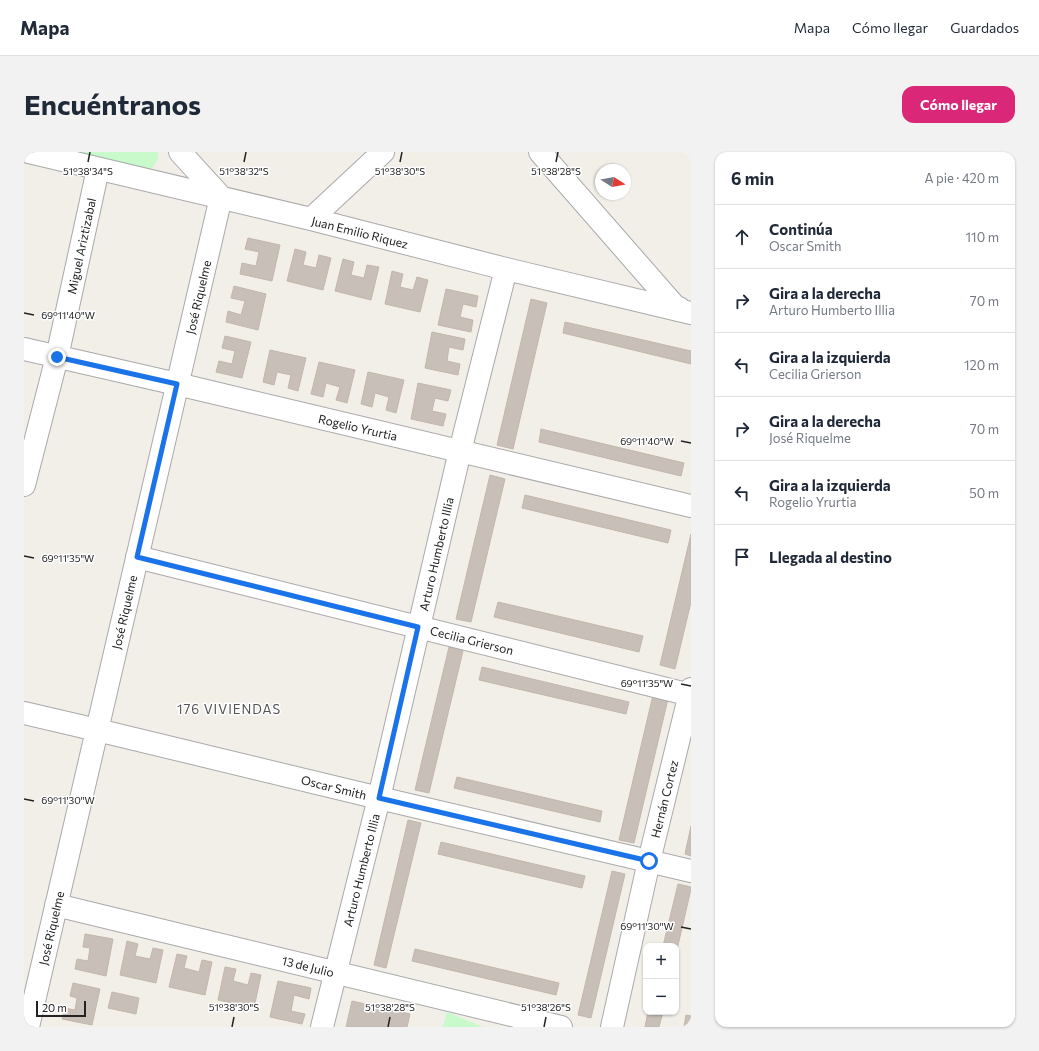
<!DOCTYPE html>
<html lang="es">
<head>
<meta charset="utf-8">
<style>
	:root { --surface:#fff; --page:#f2f2f3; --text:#1f2937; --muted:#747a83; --line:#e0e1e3; --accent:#db2777 }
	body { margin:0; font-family:Commissioner,sans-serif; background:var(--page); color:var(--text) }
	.controls { position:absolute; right:12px; bottom:12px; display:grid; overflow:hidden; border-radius:8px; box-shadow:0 1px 3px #0004 }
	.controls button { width:36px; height:36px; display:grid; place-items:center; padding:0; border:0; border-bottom:1px solid var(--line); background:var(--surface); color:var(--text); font:20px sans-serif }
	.compass { position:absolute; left:571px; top:12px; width:36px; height:36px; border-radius:50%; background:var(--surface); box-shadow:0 1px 3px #0004; rotate:101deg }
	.scale { position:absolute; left:12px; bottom:10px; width:50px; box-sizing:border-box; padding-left:4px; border:2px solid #222; border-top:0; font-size:11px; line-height:14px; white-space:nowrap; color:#222; -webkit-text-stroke:3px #fff; paint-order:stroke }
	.stop { position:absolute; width:12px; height:12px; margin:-9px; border:3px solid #1a73e8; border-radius:50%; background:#fff }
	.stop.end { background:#1a73e8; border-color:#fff; box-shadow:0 1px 4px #0008 }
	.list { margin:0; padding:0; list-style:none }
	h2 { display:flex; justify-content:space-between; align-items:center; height:52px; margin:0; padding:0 16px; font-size:17px }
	h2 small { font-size:13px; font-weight:400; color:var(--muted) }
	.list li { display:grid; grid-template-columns:26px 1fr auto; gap:12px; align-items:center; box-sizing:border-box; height:64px; padding:0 16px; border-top:1px solid var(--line) }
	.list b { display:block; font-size:15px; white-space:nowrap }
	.list p { margin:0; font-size:13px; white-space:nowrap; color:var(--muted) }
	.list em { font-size:13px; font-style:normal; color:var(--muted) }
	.icon { flex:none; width:22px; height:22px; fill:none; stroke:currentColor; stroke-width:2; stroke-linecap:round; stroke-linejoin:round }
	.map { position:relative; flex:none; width:667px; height:875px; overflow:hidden; border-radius:12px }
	header { display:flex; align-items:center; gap:24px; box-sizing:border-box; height:56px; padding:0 20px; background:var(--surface); border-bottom:1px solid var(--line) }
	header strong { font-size:19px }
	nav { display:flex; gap:22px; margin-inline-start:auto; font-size:14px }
	.intro { display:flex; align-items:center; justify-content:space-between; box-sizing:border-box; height:96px; padding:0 24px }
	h1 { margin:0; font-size:28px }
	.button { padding:10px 18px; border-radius:12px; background:var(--accent); color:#fff; font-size:14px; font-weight:700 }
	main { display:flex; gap:24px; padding:0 24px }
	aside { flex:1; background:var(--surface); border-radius:12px; box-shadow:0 1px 3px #0004 }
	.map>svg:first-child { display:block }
</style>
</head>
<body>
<header>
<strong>Mapa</strong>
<nav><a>Mapa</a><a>Cómo llegar</a><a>Guardados</a></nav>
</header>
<div class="intro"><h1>Encuéntranos</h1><a class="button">Cómo llegar</a></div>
<main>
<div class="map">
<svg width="667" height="875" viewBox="0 0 667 875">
	<rect width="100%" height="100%" fill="#f2efe9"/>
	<path fill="#c8facc" d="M32 0H134C135 10 130 15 122 20Z
		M423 860 457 874 458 875H419Z"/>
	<path fill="#c7bfb8" stroke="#c4b6ab" d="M224 86 256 93 248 129 216 122 218 111 232 114 235 100 221 97Z
		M271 97 282 100 279 113 292 116 295 103 307 106 299 138 263 129Z
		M319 107 330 110 327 123 340 126 343 113 355 115 347 148 311 139Z
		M368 119 379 122 376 135 389 138 393 125 404 128 396 160 361 152Z
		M210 134 242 142 234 178 202 170 204 159 217 163 221 149 207 146Z
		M422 137 454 144 452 155 439 152 436 165 449 168 447 180 414 173Z
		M507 147 523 151 489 297 473 293Z
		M541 170 667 199V212L539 181Z
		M408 180 441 187 439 198 425 195 423 209 436 212 434 223 401 216Z
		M201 184 227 190 218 226 192 220 195 209 208 212 211 199 198 196Z
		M246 198 282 206 274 239 264 236 267 223 253 220 250 233 239 230Z
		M295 210 331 218 323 251 312 248 316 235 302 231 299 245 287 242Z
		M344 220 380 228 372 261 362 258 365 245 351 241 348 255 337 252Z
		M394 231 427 238 424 249 411 246 408 259 422 262 419 274 387 267Z
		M517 277 660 311 657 324 515 290Z
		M466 323 481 327 447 470 432 467Z
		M501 343 647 378 644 391 498 356Z
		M667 382V450L651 517 636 513Z
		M474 450 619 484 615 500 470 465Z
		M425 495 439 499 405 641 391 638Z
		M458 515 605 550 602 562 455 528Z
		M629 543 644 547 610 691 595 688Z
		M433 625 578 659 576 670 430 636Z
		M384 668 397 671 362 816 350 813Z
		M667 674V704L661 702Z
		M417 690 561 724 558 736 414 702Z
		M588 719 601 722 567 866 554 863Z
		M654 732 667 735V737L652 802V794H639Z
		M61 782 89 787 82 824 51 817 53 807 64 809 66 796 59 795Z
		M103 789 114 792 111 804 126 807 129 796 139 798 132 831 96 823Z
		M391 797 535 831 532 843 388 809Z
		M153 802 163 804 160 816 175 820 178 808 188 810 181 843 145 835Z
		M201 815 212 817 209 829 224 833 227 821 237 823 230 856 194 848Z
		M254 829 287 836 285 847 270 843 267 859 281 862 278 872 246 865Z
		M49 831 76 837 68 873 38 867 41 856 51 858 53 846 46 844Z
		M88 840 115 846 112 862 84 856Z
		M328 849 386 862 383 875H322Z
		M624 860H639L635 875H621Z
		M662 863 667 864V875H660Z"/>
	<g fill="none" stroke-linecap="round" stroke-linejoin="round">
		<defs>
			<path id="minor" d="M5 0 287 67 482 117 667 161
				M156 0 197 45
				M516 0 654 158 655 156
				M287 67 359 0
				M0 197 153 232 667 354
				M0 333 33 205 74 17
				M113 405 667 543
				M0 561 73 578 355 646 667 719
				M32 753 537 875
				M4 875 197 45
				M298 875 355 646 436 299 482 117
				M588 875 625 709 667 537"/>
		</defs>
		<use href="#minor" stroke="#a9a9a9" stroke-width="24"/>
		<use href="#minor" stroke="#fff" stroke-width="22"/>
	</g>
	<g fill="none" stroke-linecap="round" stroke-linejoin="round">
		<path stroke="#1a73e8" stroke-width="5" d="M33 205 153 232 113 405 394 475 355 646 625 709"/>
	</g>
	<path fill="none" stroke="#222" stroke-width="1.5" d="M64 10 66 0M220 10 222 0M376 10 378 0M532 10 534 0M0 161 10 163M657 289 667 291M0 404 10 406M657 532 667 534M0 647 10 649M657 775 667 777M208 875 210 865M364 875 366 865M520 875 522 865"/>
	<g text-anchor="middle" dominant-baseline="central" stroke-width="3" stroke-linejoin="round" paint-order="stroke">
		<g font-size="12" fill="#222" stroke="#fff">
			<text transform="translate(336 80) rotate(14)">Juan Emilio Riquez</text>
			<text transform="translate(57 94) rotate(-78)">Miguel Ariztizabal</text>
			<text transform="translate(174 145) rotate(-77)">José Riquelme</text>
			<text transform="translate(334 275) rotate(13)">Rogelio Yrurtia</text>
			<text transform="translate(412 402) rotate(-77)">Arturo Humberto Illia</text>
			<text transform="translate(100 460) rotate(-77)">José Riquelme</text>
			<text transform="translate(448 488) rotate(14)">Cecilia Grierson</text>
			<text transform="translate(310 635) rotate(14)">Oscar Smith</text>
			<text transform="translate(640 647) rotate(-76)">Hernán Cortez</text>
			<text transform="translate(337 718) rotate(-76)">Arturo Humberto Illia</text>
			<text transform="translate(27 776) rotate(-77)">José Riquelme</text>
			<text transform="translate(284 814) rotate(14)">13 de Julio</text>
		</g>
		<g font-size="13" letter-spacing="1" fill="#555" stroke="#fff">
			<text x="205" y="557">176 VIVIENDAS</text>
		</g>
	</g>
	<g font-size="10" text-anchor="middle" fill="#222" stroke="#fff" stroke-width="3" stroke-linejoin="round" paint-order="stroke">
		<text x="64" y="23">51°38'34"S</text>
		<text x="220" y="23">51°38'32"S</text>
		<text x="376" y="23">51°38'30"S</text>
		<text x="532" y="23">51°38'28"S</text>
		<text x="44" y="167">69°11'40"W</text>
		<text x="623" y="293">69°11'40"W</text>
		<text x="44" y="410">69°11'35"W</text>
		<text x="623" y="535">69°11'35"W</text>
		<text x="44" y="652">69°11'30"W</text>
		<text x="623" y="778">69°11'30"W</text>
		<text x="210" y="859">51°38'30"S</text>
		<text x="366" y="859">51°38'28"S</text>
		<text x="522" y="859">51°38'26"S</text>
	</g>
</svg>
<div class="controls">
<button>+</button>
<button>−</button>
</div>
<svg class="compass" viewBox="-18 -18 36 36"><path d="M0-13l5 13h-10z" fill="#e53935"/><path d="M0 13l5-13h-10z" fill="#747a83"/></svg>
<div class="scale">20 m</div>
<div class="stop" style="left:625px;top:709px"></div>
<div class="stop end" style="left:33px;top:205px"></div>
</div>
<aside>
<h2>6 min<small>A pie · 420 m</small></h2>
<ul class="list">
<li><svg class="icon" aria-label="ahead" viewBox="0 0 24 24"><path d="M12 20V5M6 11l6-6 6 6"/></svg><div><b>Continúa</b><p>Oscar Smith</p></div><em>110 m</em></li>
<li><svg class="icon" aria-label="right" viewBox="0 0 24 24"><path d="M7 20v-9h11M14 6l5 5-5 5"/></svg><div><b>Gira a la derecha</b><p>Arturo Humberto Illia</p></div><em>70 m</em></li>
<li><svg class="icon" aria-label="left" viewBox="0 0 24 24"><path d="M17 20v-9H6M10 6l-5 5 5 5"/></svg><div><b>Gira a la izquierda</b><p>Cecilia Grierson</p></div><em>120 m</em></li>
<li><svg class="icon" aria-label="right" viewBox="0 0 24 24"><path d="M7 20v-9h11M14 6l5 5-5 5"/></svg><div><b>Gira a la derecha</b><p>José Riquelme</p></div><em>70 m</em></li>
<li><svg class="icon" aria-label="left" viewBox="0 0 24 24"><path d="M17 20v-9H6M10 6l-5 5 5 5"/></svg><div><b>Gira a la izquierda</b><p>Rogelio Yrurtia</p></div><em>50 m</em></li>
<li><svg class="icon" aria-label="arrive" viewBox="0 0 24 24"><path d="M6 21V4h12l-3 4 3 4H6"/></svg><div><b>Llegada al destino</b></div></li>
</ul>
</aside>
</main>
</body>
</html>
